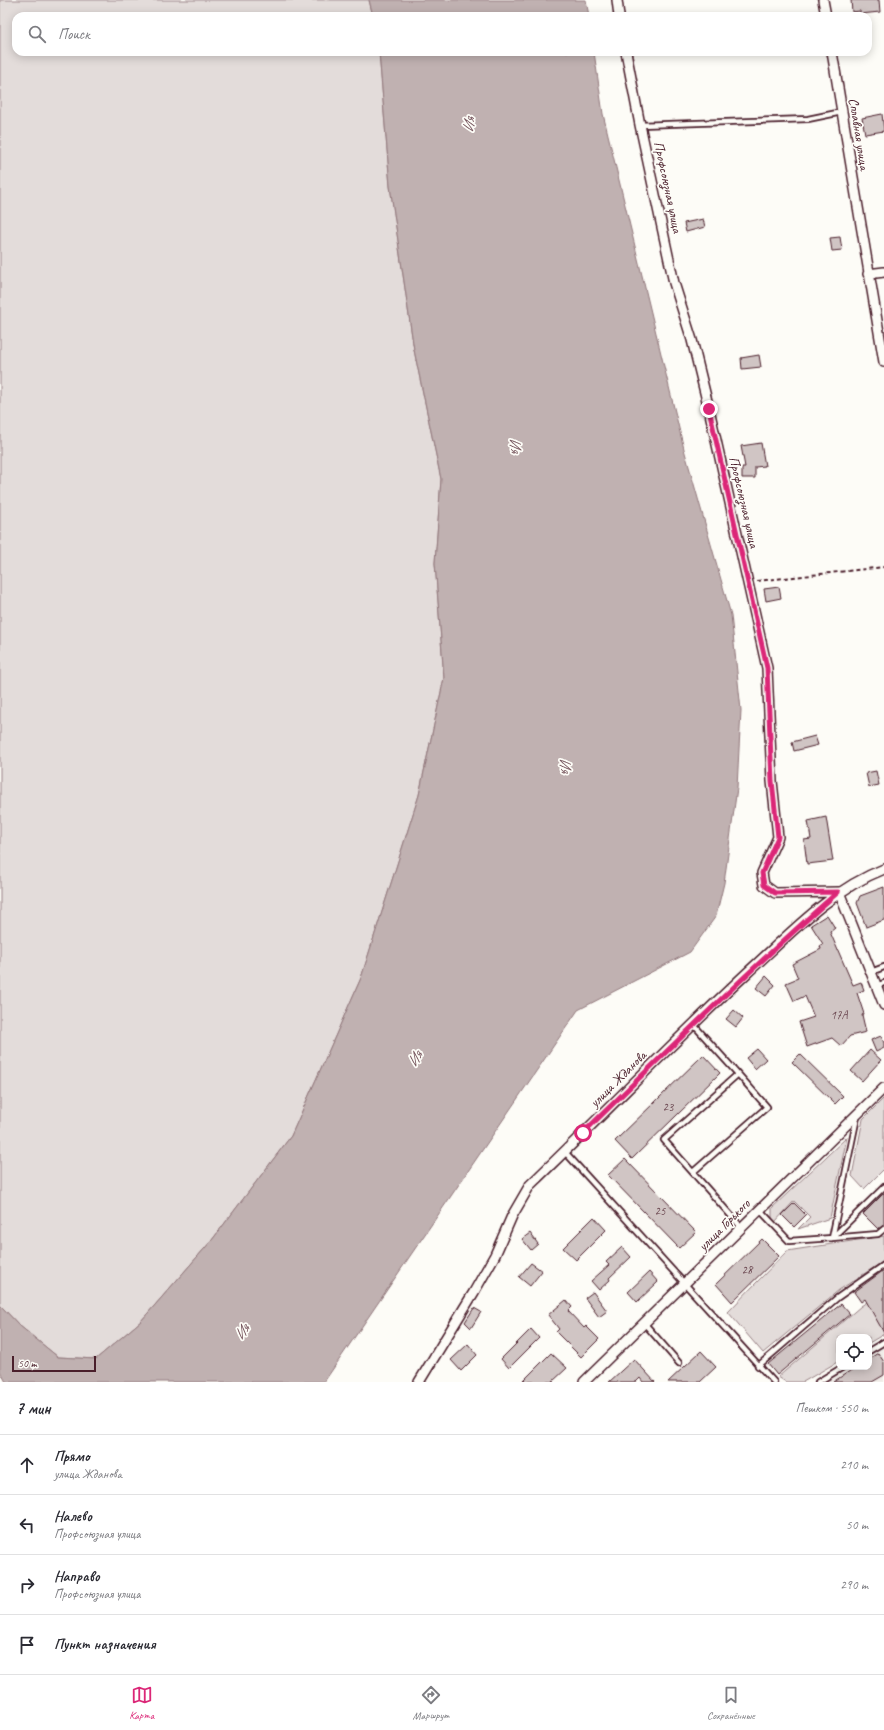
<!DOCTYPE html>
<html lang="ru">
<head>
<meta charset="utf-8">
<style>
	:root { --surface:#fff; --page:#f2f2f3; --text:#2b2b33; --muted:#7c7c81; --line:#e1e1e2; --accent:#db2777 }
	body { margin:0; font-family:Caveat,sans-serif; background:var(--page); color:var(--text) }
	.controls { position:absolute; right:12px; bottom:12px; display:grid; overflow:hidden; border-radius:8px; box-shadow:0 2px 10px #0003 }
	.controls button { width:36px; height:36px; display:grid; place-items:center; padding:0; border:0; border-bottom:1px solid var(--line); background:var(--surface); color:var(--text); font:20px sans-serif }
	.scale { position:absolute; left:12px; bottom:10px; width:84px; box-sizing:border-box; padding-left:4px; border:2px solid #4a1f2b; border-top:0; font-size:11px; line-height:14px; white-space:nowrap; color:#4a1f2b; -webkit-text-stroke:3px #fdfcf7; paint-order:stroke }
	.stop { position:absolute; width:12px; height:12px; margin:-9px; border:3px solid #db2777; border-radius:50%; background:#fff }
	.stop.end { background:#db2777; border-color:#fff; box-shadow:0 1px 4px #0008 }
	.list { margin:0; padding:0; list-style:none }
	h2 { display:flex; justify-content:space-between; align-items:center; height:52px; margin:0; padding:0 16px; font-size:17px }
	h2 small { font-size:13px; font-weight:400; color:var(--muted) }
	.list li { display:grid; grid-template-columns:26px 1fr auto; gap:12px; align-items:center; box-sizing:border-box; height:60px; padding:0 16px; border-top:1px solid var(--line) }
	.list b { display:block; font-size:15px; white-space:nowrap }
	.list p { margin:0; font-size:13px; white-space:nowrap; color:var(--muted) }
	.list em { font-size:13px; font-style:normal; color:var(--muted) }
	.icon { flex:none; width:22px; height:22px; fill:none; stroke:currentColor; stroke-width:2; stroke-linecap:round; stroke-linejoin:round }
	.map { position:relative; flex:none; width:884px; height:1382px; overflow:hidden }
	.search { position:absolute; background:var(--surface); box-shadow:0 2px 10px #0003; left:12px; right:12px; top:12px; height:44px; display:flex; align-items:center; gap:10px; box-sizing:border-box; padding:0 14px; border-radius:12px; color:var(--muted); font-size:15px }
	.sheet { height:292px; background:var(--surface) }
	nav { display:flex; justify-content:space-around; align-items:center; box-sizing:border-box; height:56px; border-top:1px solid var(--line); background:var(--surface); font-size:11px; color:var(--muted) }
	nav a { display:grid; justify-items:center; gap:2px }
	nav .on { color:var(--accent) }
	.map>svg:first-child { display:block }
</style>
</head>
<body>
<div class="map">
<svg width="884" height="1382" viewBox="0 0 884 1382">
	<rect width="100%" height="100%" fill="#fdfcf7"/>
	<filter id="ink" filterUnits="userSpaceOnUse"><feTurbulence type="fractalNoise" baseFrequency=".025" numOctaves="2"/><feDisplacementMap in="SourceGraphic" scale="8" xChannelSelector="R" yChannelSelector="G"/><feConvolveMatrix kernelMatrix="1 2 1 2 8 2 1 2 1" color-interpolation-filters="sRGB"/></filter>
	<g filter="url(#ink)">
		<path fill="#f0ece8" d="M884 1346V1382H823L848 1367H869V1355Z"/>
		<path fill="#e3dcda" stroke="#967e82" d="M0 0H369L373 16H16V52H379L390 186 414 350 441 479 435 563 444 678 419 795 361 978 291 1136 212 1240 141 1321 96 1359 58 1357 20 1326 0 1305Z
			M884 1098V1169L864 1189 852 1176 863 1119Z
			M847 1137 830 1218 798 1229 810 1217 794 1201 775 1222 772 1218V1208Z
			M884 1236V1261L839 1290 763 1353 728 1312 787 1251Z
			M884 1291V1334L869 1343V1337H839V1361L803 1382H786L778 1377 861 1306Z"/>
		<path fill="#c0b1b1" stroke="#91777b" d="M369 0H586L589 16H373Z
			M379 52H594L603 114 684 449 731 615 741 710 737 788 724 883 716 916 690 952 578 1010 324 1382H6L0 1371V1305L20 1326 58 1357 96 1359 141 1321 212 1240 291 1136 361 978 419 795 444 678 435 563 441 479 414 350 390 186Z"/>
		<path fill="#d0c5c4" stroke="#4a1f2b" d="M851 0H879L880 12 860 14V11L852 12Z
			M882 114 884 131 865 134 862 118Z
			M703 219 705 227 686 232 684 223Z
			M840 237 842 250 832 251 830 238Z
			M759 355 761 367 742 369 741 358Z
			M761 443 765 466 755 467V478H742V467H745L741 446Z
			M779 587 781 598 766 601 764 589Z
			M815 736 818 745 794 751 792 742Z
			M876 771 879 785 869 787 866 773Z
			M826 817 833 861 807 864 804 840 811 839 808 821Z
			M884 887V920L866 927 857 903 860 896Z
			M827 915 835 928 830 932 853 985 861 982 864 990 857 993 864 1014 862 1015 866 1032 850 1036 841 1046 832 1038 807 1047 799 1022 814 1017 805 996 794 1001 786 983 798 978 792 964 821 949 820 946 823 944 811 925Z
			M766 976 775 985 766 996 756 988Z
			M734 1010 743 1018 736 1027 726 1019Z
			M881 1036 884 1043V1048L876 1052 871 1040Z
			M757 1049 766 1059 755 1069 746 1058Z
			M870 1050 881 1060 862 1081 851 1071Z
			M800 1054 843 1096 835 1104 792 1062Z
			M703 1055 720 1073 632 1159 615 1141Z
			M625 1159 696 1232 679 1248 608 1175Z
			M884 1193V1225L878 1229 863 1214Z
			M794 1203 806 1215 794 1227 782 1215Z
			M594 1217 606 1230 576 1260 563 1248Z
			M530 1233 538 1244 531 1250 522 1239Z
			M762 1239 779 1256 732 1302 716 1284Z
			M622 1247 631 1257 609 1278 610 1280 599 1290 591 1281 609 1265 606 1262Z
			M531 1263 542 1271 530 1286 519 1277Z
			M884 1270V1333L865 1299 861 1302 854 1292Z
			M649 1272 658 1282 637 1302 628 1292Z
			M593 1292 607 1311 599 1317 585 1298Z
			M566 1300 572 1307 568 1311 584 1328 586 1326 599 1339 581 1357 556 1332 559 1329 548 1315Z
			M841 1304 850 1314 777 1375 768 1364Z
			M474 1308 481 1312 471 1328 465 1322Z
			M531 1329 539 1338 509 1368 501 1359Z
			M468 1344 477 1355 461 1371 451 1360Z
			M701 1351 716 1367 700 1382H668Z
			M551 1353 567 1368 552 1382H522Z
			M878 1353 884 1362V1375L872 1382H833L856 1367H869V1359Z
			M634 1359 655 1382H643L640 1378 636 1382H609Z"/>
		<g fill="none" stroke-linecap="round" stroke-linejoin="round">
			<defs>
				<path id="lane" d="M640 125 808 119 842 112
					M871 972 884 967
					M876 986 884 983
					M693 1024 738 1074 664 1140 742 1228
					M565 1152 774 1382
					M693 1172 767 1107 738 1074
					M760 1210 789 1241 832 1238 857 1117
					M832 1238 884 1187
					M832 1238 878 1234 884 1229
					M644 1323 679 1363
					M869 1351 884 1342
					M758 1366 837 1298 884 1265
					M818 1382 843 1367"/>
				<path id="street" d="M617 0 619 16
					M823 0 826 16
					M626 52 640 125 674 283 692 340 709 409 767 668 772 781 778 837 762 873 764 885 775 893 839 892 884 1005
					M832 52 884 362
					M868 274 884 272
					M419 1382 474 1292 495 1255 512 1216 530 1185C603 1115 673 1042 747 973 789 935 830 890 884 869
					M584 1382 884 1088"/>
			</defs>
			<use href="#lane" stroke="#4a1f2b" stroke-width="8"/>
			<use href="#street" stroke="#4a1f2b" stroke-width="12"/>
			<path stroke="#4a1f2b" stroke-width="2" stroke-dasharray="4 3" stroke-linecap="butt" d="M757 581 884 567"/>
			<use href="#lane" stroke="#fdfcf7" stroke-width="4.5"/>
			<use href="#street" stroke="#fdfcf7" stroke-width="9"/>
		</g>
	</g>
	<g fill="none" stroke-linecap="round" stroke-linejoin="round" filter="url(#ink)">
		<path stroke="#db2777" stroke-width="5" d="M583 1133C667 1051 750 969 838 892L775 893 764 885 762 873 778 837 772 781 767 668 709 409"/>
	</g>
	<g text-anchor="middle" dominant-baseline="central" stroke-width="3.5" stroke-linejoin="round" paint-order="stroke">
		<g font-size="12" fill="#6c4851">
			<text x="839" y="1015">17А</text>
			<text x="668" y="1107">23</text>
			<text x="660" y="1211">25</text>
			<text x="747" y="1270">28</text>
		</g>
		<g font-size="14" fill="#4a1f2b" stroke="#fdfcf7">
			<text transform="translate(859 134) rotate(81)">Сплавная улица</text>
			<text transform="translate(668 187) rotate(78)">Профсоюзная улица</text>
			<text transform="translate(744 502) rotate(77)">Профсоюзная улица</text>
			<text transform="translate(618 1079) rotate(-45)">улица Жданова</text>
			<text transform="translate(724 1225) rotate(-45)">улица Горького</text>
		</g>
		<g font-size="15" font-style="italic" fill="#73525a" stroke="#fdfcf7">
			<text transform="translate(469 125) rotate(-86)">Ия</text>
			<text transform="translate(515 445) rotate(81)">Ия</text>
			<text transform="translate(565 765) rotate(81)">Ия</text>
			<text transform="translate(415 1059) rotate(-60)">Ия</text>
			<text transform="translate(242 1332) rotate(-55)">Ия</text>
		</g>
	</g>
</svg>
<div class="controls">
<button><svg class="icon" aria-label="locate" viewBox="0 0 24 24"><circle cx="12" cy="12" r="6"/><path d="M12 2v4M12 18v4M2 12h4M18 12h4"/></svg></button>
</div>
<div class="scale">50 m</div>
<div class="stop" style="left:583px;top:1133px"></div>
<div class="stop end" style="left:709px;top:409px"></div>
<div class="search"><svg class="icon" aria-label="search" viewBox="0 0 24 24"><circle cx="10" cy="10" r="6"/><path d="M15 15l6 6"/></svg>Поиск</div>
</div>
<section class="sheet">
<h2>7 мин<small>Пешком · 550 m</small></h2>
<ul class="list">
<li><svg class="icon" aria-label="ahead" viewBox="0 0 24 24"><path d="M12 20V5M6 11l6-6 6 6"/></svg><div><b>Прямо</b><p>улица Жданова</p></div><em>210 m</em></li>
<li><svg class="icon" aria-label="left" viewBox="0 0 24 24"><path d="M17 20v-9H6M10 6l-5 5 5 5"/></svg><div><b>Налево</b><p>Профсоюзная улица</p></div><em>50 m</em></li>
<li><svg class="icon" aria-label="right" viewBox="0 0 24 24"><path d="M7 20v-9h11M14 6l5 5-5 5"/></svg><div><b>Направо</b><p>Профсоюзная улица</p></div><em>290 m</em></li>
<li><svg class="icon" aria-label="arrive" viewBox="0 0 24 24"><path d="M6 21V4h12l-3 4 3 4H6"/></svg><div><b>Пункт назначения</b></div></li>
</ul>
</section>
<nav>
<a class="on"><svg class="icon" aria-label="map" viewBox="0 0 24 24"><path d="M3 6l6-2 6 2 6-2v14l-6 2-6-2-6 2zM9 4v14M15 6v14"/></svg>Карта</a>
<a><svg class="icon" aria-label="directions" viewBox="0 0 24 24"><path d="M12 3l9 9-9 9-9-9zM9 14v-3h6M13 9l2 2-2 2"/></svg>Маршрут</a>
<a><svg class="icon" aria-label="saved" viewBox="0 0 24 24"><path d="M7 4h10v16l-5-4-5 4z"/></svg>Сохранённые</a>
</nav>
</body>
</html>
